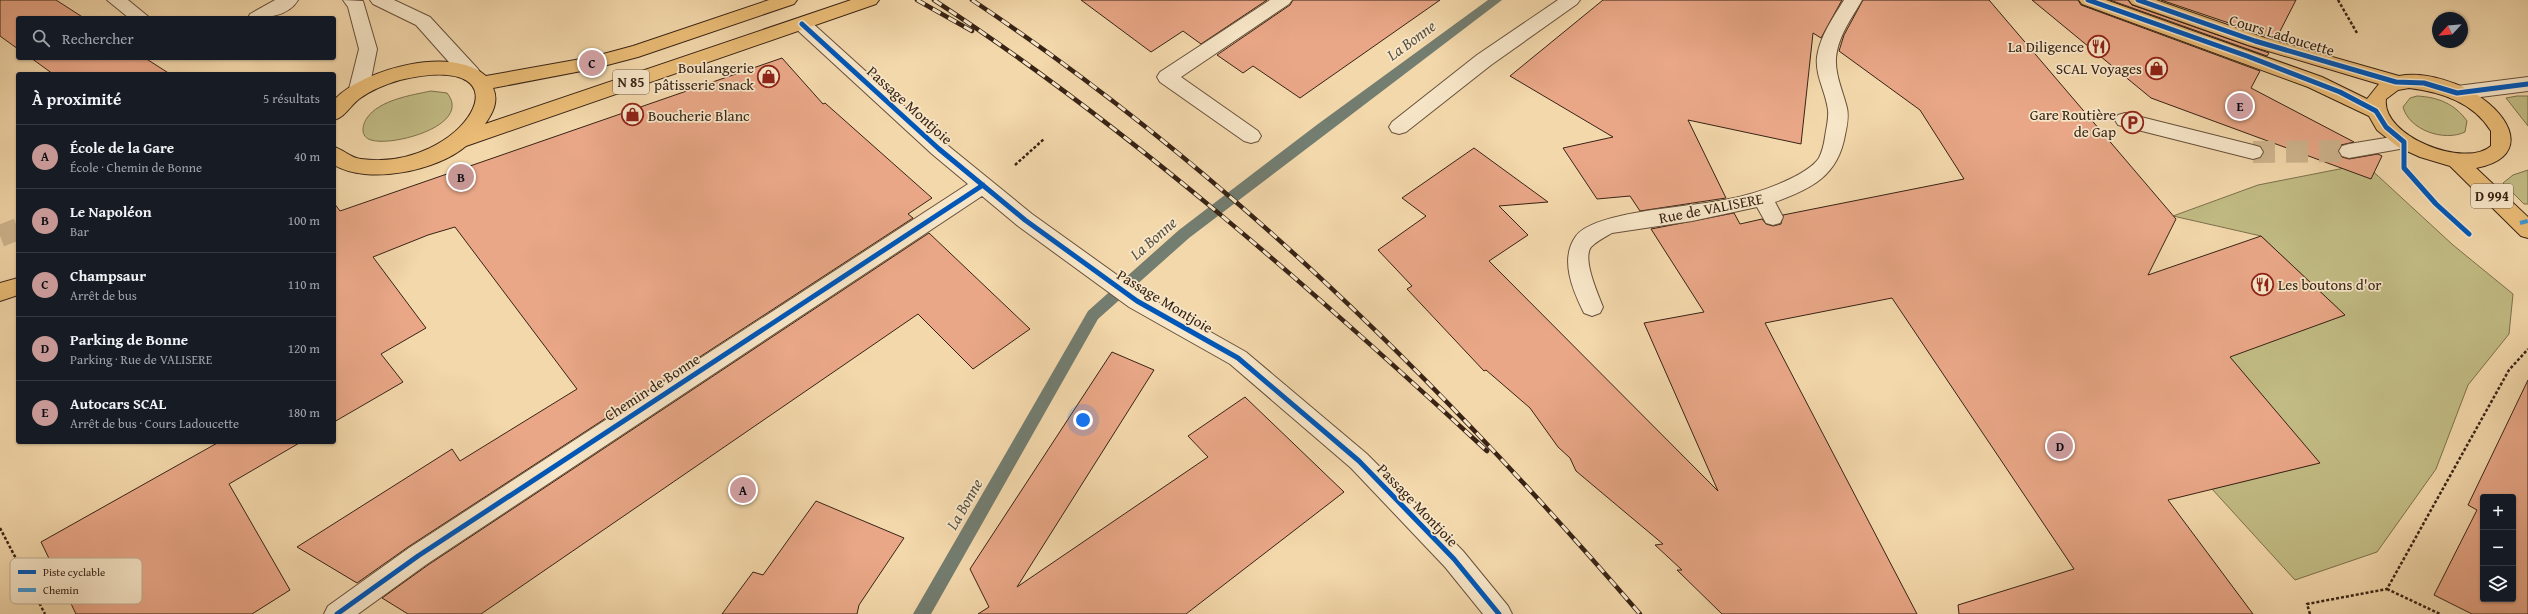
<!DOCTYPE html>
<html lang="fr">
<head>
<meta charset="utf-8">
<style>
	:root { --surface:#171b24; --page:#20242c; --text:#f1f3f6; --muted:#9ea1a6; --line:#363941; --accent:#c59692 }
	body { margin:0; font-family:"Gentium Book Plus",serif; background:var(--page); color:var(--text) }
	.controls { position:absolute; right:12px; bottom:12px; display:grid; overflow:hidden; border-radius:4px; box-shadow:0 1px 3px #0004 }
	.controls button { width:36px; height:36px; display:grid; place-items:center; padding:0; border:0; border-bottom:1px solid var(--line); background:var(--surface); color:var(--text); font:20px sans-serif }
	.compass { position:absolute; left:2432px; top:12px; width:36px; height:36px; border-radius:50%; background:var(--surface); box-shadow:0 1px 3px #0004; rotate:244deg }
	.you { position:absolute; left:1083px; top:420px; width:14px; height:14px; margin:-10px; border:3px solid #fff; border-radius:50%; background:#1a73e8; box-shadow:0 0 0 6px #1a73e833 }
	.badge { display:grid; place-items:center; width:26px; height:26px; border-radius:50%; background:var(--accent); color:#111; font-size:13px; font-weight:700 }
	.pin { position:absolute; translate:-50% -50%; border:2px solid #fff; box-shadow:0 1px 4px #0006 }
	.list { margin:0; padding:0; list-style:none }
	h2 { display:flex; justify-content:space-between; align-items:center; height:52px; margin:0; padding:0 16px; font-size:17px }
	h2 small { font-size:13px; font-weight:400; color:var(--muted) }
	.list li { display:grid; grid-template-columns:26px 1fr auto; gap:12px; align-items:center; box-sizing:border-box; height:64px; padding:0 16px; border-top:1px solid var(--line) }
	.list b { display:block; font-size:15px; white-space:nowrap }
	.list p { margin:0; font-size:13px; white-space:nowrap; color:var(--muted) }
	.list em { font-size:13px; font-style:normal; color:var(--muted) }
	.icon { flex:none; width:22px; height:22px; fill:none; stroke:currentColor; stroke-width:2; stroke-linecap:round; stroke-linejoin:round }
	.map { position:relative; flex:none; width:2528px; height:614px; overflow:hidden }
	.search { position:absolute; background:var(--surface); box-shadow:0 1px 3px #0004; left:16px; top:16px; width:320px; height:44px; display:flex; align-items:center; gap:10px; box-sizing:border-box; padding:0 14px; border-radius:4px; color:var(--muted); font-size:15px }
	.panel { position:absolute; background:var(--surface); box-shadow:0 1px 3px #0004; left:16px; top:72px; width:320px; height:372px; border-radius:4px }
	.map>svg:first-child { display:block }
</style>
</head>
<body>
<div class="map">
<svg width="2528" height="614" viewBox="0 0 2528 614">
	<rect width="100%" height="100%" fill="#f3d8ab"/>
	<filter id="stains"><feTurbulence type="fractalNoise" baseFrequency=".005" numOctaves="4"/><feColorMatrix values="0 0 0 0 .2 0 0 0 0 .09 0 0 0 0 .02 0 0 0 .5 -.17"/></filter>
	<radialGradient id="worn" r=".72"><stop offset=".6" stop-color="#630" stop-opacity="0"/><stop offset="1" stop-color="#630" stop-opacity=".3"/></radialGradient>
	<path fill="#c2bc84" stroke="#7d704c" d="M431 91 447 93C473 125 393 147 371 140 360 137 362 125 367 118 379 100 412 95 431 91Z
		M2417 96C2438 97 2455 104 2467 121L2465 132C2444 142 2409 130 2403 107L2410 98Z
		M2517 96H2528V126L2506 98Z
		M2365 164 2453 245 2513 294 2509 334 2468 385 2436 469 2377 552 2295 580 2212 489 2319 463 2229 356 2345 315 2261 236 2173 216 2258 185Z
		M2528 170V204H2524L2503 183 2513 175Z"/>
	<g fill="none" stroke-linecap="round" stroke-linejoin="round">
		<path fill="#737d70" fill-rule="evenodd" d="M1488 0H1502L1189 238 1098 319 931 614H913L1088 311 1179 230 1318 124Z"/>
	</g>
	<path fill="#e9a787" stroke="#382315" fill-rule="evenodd" d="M0 0H56L84 18H18V49L0 36Z
		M1081 0H1267L1201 44 1183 31 1151 52Z
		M1293 0H1440L1300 98 1253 66 1243 73 1217 55 1290 5Z
		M1603 0H1842L1821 38 1813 33 1801 144 1688 120 1726 198 1640 211 1630 196 1597 199 1563 148 1613 137 1510 76Z
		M1863 0H1989L2176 219 2148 275 2261 236 2345 315 2230 357 2320 463 2168 500 2253 614H1959L1958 605 2074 569 1892 298 1765 323 1917 614H1722L1677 570H1682L1655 545 1663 544 1576 471 1570 458 1558 447 1530 408 1486 370 1484 371 1407 289 1412 286 1378 250 1426 216 1402 198 1474 148 1548 202 1499 206 1528 235 1489 261 1718 491 1644 323 1704 312 1651 229 1734 213 1740 224 1762 219 1766 224 1773 226 1781 224 1783 215 1964 179 1920 110 1839 51 1844 35Z
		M2032 0H2078L2081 5 2260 71 2251 88 2354 142 2341 145 2338 152 2342 157 2349 159 2378 154 2382 156 2371 179 2151 98Z
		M2110 0H2128L2132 5 2269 53 2267 56Z
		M2161 0H2296L2276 39Z
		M31 58H145L170 74H53Z
		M782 58 823 104 825 103 932 198 908 214 913 218 408 547 357 583 297 547 452 449 460 461 577 389 455 227 428 235 373 257 426 328 381 354 403 382 334 422V203L340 211Z
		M929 233 1030 329 973 369 918 314 481 614H408L382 598 428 565Z
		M1112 352 1154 370 1017 587 1208 457 1188 436 1245 397 1344 492 1186 614H978L989 607 970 569Z
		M2528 380V614H2472L2434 595 2477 510 2468 505ZM2483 497H2513V599H2483Z
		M219 442H301L229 484 290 590 252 614H76L41 542Z
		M816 501 904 538 859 605 857 614H722L753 572 763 575Z"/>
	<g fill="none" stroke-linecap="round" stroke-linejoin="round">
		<path stroke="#ceb48d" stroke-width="22" stroke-dasharray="22 11" stroke-linecap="butt" d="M2253 152 2349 151
			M0 236 18 229"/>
		<defs>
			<path id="minor" d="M107 0H128L150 18H129Z
				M275 0H298C288 17 265 18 248 18L250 14Z
				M343 0 363 1 377 49 369 89 366 94 359 96 352 94 349 89 359 49 348 7Z
				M370 0H394L430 17 478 69 481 74 478 79 471 81 464 79 416 25 373 4Z
				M1270 0H1292L1289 4 1181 77 1258 131 1261 136 1258 141 1251 143 1244 141 1160 82 1157 77 1160 72Z
				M1558 0H1580L1577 4 1491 65 1406 132 1399 134 1392 132 1389 127 1392 122 1477 55Z
				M1844 0H1862C1852 18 1838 36 1836 58 1835 76 1843 91 1847 108 1849 117 1847 126 1845 135 1838 176 1811 189 1775 202L1783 217 1780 223 1773 225 1766 223 1757 207 1692 221 1612 233C1605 237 1597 241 1591 247 1582 259 1598 294 1603 307L1600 313 1592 316 1584 313C1573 291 1559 259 1576 236 1595 211 1691 207 1724 200 1747 196 1769 189 1790 179 1800 174 1813 167 1819 158 1822 152 1824 144 1825 137 1826 129 1829 119 1828 110 1826 92 1815 76 1817 57 1820 36 1833 18 1844 0Z
				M802 18 809 20 946 144 1032 214 1145 295 1246 352 1367 454 1463 551 1508 606 1512 614H1483L1445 567 1351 468 1230 364 1129 307 1018 226 982 196 427 564 358 614H324L328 606 409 548 968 184 932 154 795 28 793 24 795 20Z
				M2528 77V91L2457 100 2450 98 2447 93 2450 88 2457 86Z
				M2125 113 2253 145 2260 147 2263 152 2260 157 2253 159 2118 125 2115 120 2118 115Z
				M2404 135 2411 137 2414 142 2411 147 2349 158 2342 156 2339 151 2342 146 2349 144Z"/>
			<path id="major" d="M769 0H797L794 4 638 57 592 69 493 88C499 101 493 113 485 124L851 0H879L876 4 466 146C437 171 368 185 334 165V147C344 150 351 158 361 159 463 173 539 48 400 80 386 84 371 90 359 99 350 106 345 117 334 120L335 99C364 69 452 45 486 76L592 57 633 46Z
				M2079 0H2106L2322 77 2367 99 2379 84 2248 45 2132 4 2129 0H2156L2262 37 2399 76C2425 71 2462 83 2483 99 2516 123 2526 159 2476 168L2528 217V238L2521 236 2450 166 2420 157 2398 147 2377 130 2369 116 2308 87 2082 4ZM2409 88C2441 92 2473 102 2491 131V146C2465 169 2381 136 2386 99L2398 90Z
				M18 278V295L0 301V283Z"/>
		</defs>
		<use href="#minor" stroke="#67503a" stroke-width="2"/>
		<use href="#major" stroke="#382315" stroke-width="2"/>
		<path stroke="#382315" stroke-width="2.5" stroke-dasharray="3 2" stroke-linecap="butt" d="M2338 0 2357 33
			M1015 165 1044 139
			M0 528 45 614
			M2387 589 2440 614
			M2310 614 2307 604 2387 589 2509 370 2528 349"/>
		<use href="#minor" fill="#f7e6c8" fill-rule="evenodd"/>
		<use href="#major" fill="#eabc76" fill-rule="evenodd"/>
		<defs>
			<path id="rail" d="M917 0 972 31
				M934 0C1131 129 1314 291 1487 451
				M972 0C1226 169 1442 384 1640 614"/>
		</defs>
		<use href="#rail" stroke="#382315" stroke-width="4.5"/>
		<use href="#rail" stroke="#f7e6c8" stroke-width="3" stroke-dasharray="9" stroke-linecap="butt"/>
		<path stroke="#3e95d3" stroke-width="4" stroke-dasharray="8 4" stroke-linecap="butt" d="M2520 223 2528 221"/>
		<defs>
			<path id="cycleway" d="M2088 0 2247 56 2340 92 2376 111 2386 127 2404 142V168L2436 204 2469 234
				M2138 0 2255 41 2396 82 2424 83 2457 93 2528 84
				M802 24 939 149 1025 220 1137 301 1238 358 1359 461 1454 559 1499 614
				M337 614 418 556 983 185"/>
		</defs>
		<use href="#cycleway" stroke="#f7e6c8" stroke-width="8"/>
		<use href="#cycleway" stroke="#0057b8" stroke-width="5"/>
	</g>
	<defs>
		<symbol id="restaurant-ring" viewBox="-11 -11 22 22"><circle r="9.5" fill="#f7e6c8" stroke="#8f2418" stroke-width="1.5"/><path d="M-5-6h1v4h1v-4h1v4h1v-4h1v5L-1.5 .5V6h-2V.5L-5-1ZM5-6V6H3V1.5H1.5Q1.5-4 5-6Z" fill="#8f2418"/></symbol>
		<symbol id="shop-ring" viewBox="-11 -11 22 22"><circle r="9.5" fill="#f7e6c8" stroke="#8f2418" stroke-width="1.5"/><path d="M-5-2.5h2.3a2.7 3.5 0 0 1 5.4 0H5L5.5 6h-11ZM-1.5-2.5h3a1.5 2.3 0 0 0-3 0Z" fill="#8f2418"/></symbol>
		<symbol id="parking-ring" viewBox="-11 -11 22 22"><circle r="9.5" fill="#f7e6c8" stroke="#8f2418" stroke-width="1.5"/><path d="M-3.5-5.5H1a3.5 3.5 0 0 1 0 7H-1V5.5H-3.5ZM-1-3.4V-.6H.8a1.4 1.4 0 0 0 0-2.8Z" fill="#8f2418"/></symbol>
	</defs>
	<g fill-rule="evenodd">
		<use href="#restaurant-ring" x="2086" y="34" width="25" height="25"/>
		<use href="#shop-ring" x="2144" y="56" width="25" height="25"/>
		<use href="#shop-ring" x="756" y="64" width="25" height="25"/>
		<use href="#shop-ring" x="620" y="102" width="25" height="25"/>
		<use href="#parking-ring" x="2120" y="110" width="25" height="25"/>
		<use href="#restaurant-ring" x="2250" y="272" width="25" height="25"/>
	</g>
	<g text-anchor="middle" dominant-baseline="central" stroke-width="3.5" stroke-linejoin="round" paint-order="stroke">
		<g fill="#f7e6c8" stroke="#715e4b" stroke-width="1">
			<rect x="613" y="70" width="36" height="24" rx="3"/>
			<rect x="2471" y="184" width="42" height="24" rx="3"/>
		</g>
		<g font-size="14" font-weight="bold" fill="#382315">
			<text x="631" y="82">N 85</text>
			<text x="2492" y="196">D 994</text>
		</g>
		<g font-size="15" fill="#382315" stroke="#f7e6c8">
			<text transform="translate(2282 35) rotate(17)">Cours Ladoucette</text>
			<text transform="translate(910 105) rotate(42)">Passage Montjoie</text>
			<text transform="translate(1711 208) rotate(-11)">Rue de VALISERE</text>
			<text transform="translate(1165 301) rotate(31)">Passage Montjoie</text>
			<text transform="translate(652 387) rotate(-33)">Chemin de Bonne</text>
			<text transform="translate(1418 505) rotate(46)">Passage Montjoie</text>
		</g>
		<g font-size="15" fill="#382315" stroke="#f7e6c8" text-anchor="end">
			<text x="2084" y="46">La Diligence</text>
			<text x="754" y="67">Boulangerie<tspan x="754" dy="17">pâtisserie snack</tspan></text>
			<text x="2142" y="68">SCAL Voyages</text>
			<text x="2116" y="114">Gare Routière<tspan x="2116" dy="17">de Gap</tspan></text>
			<text x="648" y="115" text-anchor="start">Boucherie Blanc</text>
			<text x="2278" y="284" text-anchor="start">Les boutons d'or</text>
		</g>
		<g font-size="16" font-style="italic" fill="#565042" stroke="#f7e6c8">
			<text transform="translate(1411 40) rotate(-36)">La Bonne</text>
			<text transform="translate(1153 238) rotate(-41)">La Bonne</text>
			<text transform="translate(964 504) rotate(-60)">La Bonne</text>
		</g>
	</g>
	<rect x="10" y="558" width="132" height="46" rx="6" fill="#f7e6c8" stroke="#beac92" stroke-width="1"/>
	<rect x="18" y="570" width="18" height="4" fill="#0057b8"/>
	<rect x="18" y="588" width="18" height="4" fill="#3e95d3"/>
	<g font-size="11" fill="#382315">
		<text x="43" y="576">Piste cyclable</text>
		<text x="43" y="594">Chemin</text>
	</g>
	<rect width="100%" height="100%" filter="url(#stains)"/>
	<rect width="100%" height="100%" fill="url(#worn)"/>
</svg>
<div class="controls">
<button>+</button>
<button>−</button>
<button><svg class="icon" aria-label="layers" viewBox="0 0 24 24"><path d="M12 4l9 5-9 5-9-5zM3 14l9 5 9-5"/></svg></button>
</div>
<svg class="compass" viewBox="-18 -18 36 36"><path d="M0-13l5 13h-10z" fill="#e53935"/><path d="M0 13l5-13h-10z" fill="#9ea1a6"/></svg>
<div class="you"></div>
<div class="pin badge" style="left:743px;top:490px">A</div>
<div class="pin badge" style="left:461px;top:177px">B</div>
<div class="pin badge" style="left:592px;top:63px">C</div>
<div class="pin badge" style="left:2060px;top:446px">D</div>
<div class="pin badge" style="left:2240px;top:106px">E</div>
<div class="search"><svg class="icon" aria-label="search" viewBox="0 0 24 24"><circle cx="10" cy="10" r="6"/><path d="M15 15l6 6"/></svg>Rechercher</div>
<section class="panel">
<h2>À proximité<small>5 résultats</small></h2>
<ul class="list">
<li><span class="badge">A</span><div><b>École de la Gare</b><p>École · Chemin de Bonne</p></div><em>40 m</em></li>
<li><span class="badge">B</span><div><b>Le Napoléon</b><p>Bar</p></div><em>100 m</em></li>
<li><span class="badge">C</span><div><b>Champsaur</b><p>Arrêt de bus</p></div><em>110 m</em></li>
<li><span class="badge">D</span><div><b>Parking de Bonne</b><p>Parking · Rue de VALISERE</p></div><em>120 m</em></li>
<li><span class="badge">E</span><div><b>Autocars SCAL</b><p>Arrêt de bus · Cours Ladoucette</p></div><em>180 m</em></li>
</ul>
</section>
</div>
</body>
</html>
